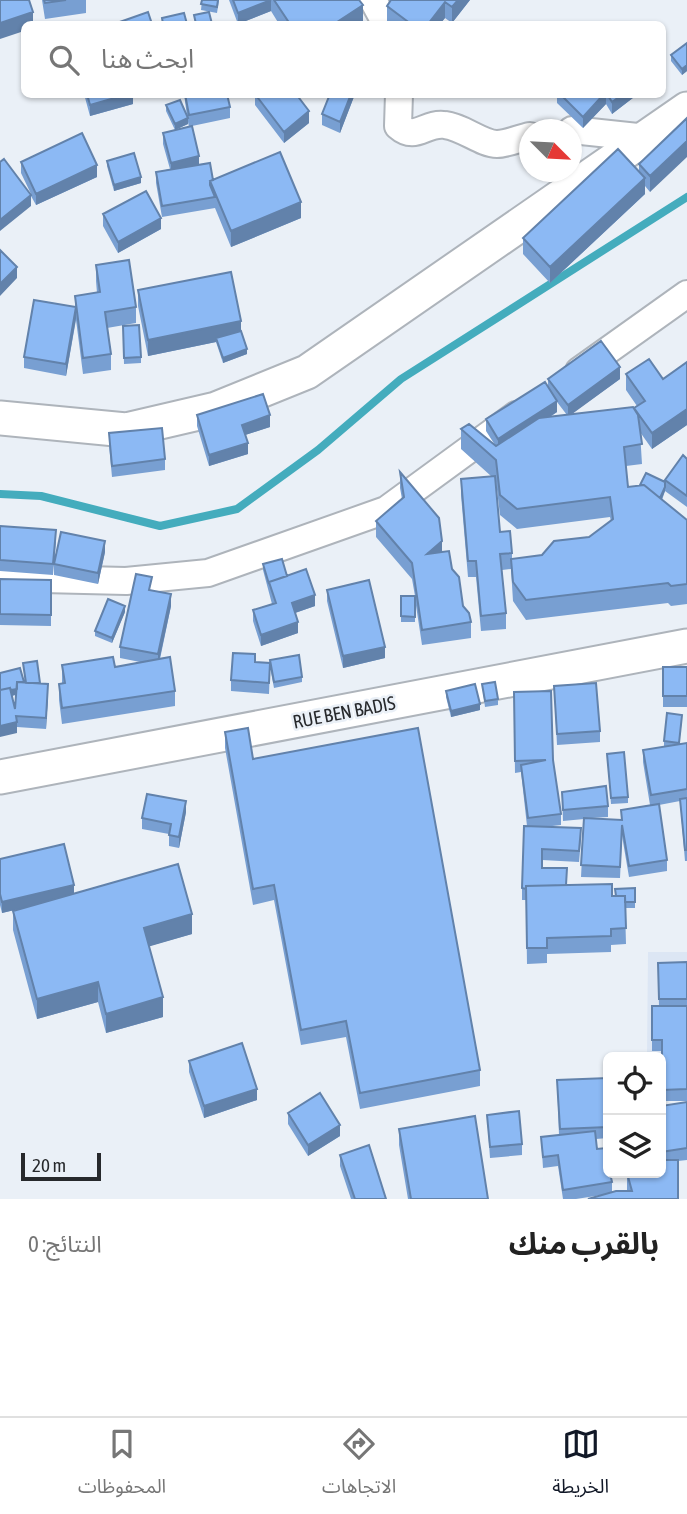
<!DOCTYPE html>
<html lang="ar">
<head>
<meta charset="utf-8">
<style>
	:root { --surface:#fff; --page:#f2f2f2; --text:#222; --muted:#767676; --line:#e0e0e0; --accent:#111827 }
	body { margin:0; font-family:"Asap Condensed","Noto Sans Arabic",sans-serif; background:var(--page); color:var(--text); direction:rtl }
	.controls { position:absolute; right:21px; bottom:21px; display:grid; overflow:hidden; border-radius:10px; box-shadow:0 2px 5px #0004 }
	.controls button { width:63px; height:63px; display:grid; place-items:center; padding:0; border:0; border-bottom:2px solid var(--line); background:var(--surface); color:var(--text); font:35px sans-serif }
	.compass { position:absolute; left:519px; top:119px; width:63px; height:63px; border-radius:50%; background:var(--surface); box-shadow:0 2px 5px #0004; rotate:114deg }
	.scale { position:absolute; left:21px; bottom:18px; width:80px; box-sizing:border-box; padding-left:7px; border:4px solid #27292c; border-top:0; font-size:19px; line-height:24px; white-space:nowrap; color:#27292c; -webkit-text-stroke:5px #eaf0f7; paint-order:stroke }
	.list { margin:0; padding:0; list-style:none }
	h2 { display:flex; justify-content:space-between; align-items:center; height:91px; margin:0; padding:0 28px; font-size:30px }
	h2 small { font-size:23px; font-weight:400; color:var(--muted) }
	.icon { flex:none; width:38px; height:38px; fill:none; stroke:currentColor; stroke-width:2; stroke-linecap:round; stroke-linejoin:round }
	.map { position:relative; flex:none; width:687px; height:1199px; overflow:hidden; direction:ltr }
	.search { position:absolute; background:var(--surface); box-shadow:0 2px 5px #0004; left:21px; right:21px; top:21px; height:77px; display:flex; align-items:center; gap:18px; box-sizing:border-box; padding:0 24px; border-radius:10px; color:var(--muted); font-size:26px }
	.sheet { height:217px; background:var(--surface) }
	nav { display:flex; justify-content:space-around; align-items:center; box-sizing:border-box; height:98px; border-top:2px solid var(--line); background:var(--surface); font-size:19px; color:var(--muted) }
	nav a { display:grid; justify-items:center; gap:4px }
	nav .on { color:var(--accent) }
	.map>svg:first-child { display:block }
</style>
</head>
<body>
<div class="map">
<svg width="687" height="1199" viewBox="0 0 687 1199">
	<rect width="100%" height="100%" fill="#eaf0f7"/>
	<path fill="#dce6f4" d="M648 952H687V1098H661V1057H647Z"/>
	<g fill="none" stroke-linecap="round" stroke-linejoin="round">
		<path stroke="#44acbd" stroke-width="8" d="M0 494 41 496 160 526 237 509 318 450 401 379 687 197"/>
		<defs>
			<path id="minor" d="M373 0 386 24
				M399 94 398 126C416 142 425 122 445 125 463 127 482 144 497 144 507 144 520 138 530 136
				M572 130 647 138
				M579 371 687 294
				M0 578 126 581 208 573 386 510 516 415"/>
			<path id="tertiary" d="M0 418 126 430 216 409 307 372 687 109
				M0 777 687 646"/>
		</defs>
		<use href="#minor" stroke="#aeb4bb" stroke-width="30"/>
		<use href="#tertiary" stroke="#aeb4bb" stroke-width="37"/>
		<use href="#minor" stroke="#fff" stroke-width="26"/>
		<use href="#tertiary" stroke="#fff" stroke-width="33"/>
	</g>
	<path fill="#789fd2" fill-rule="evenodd" d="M42 0H86V13L45 19Z
		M202 0H219L217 13 201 10Z
		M229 0H359L363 21 358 24H279L271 11 238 24Z
		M470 0 452 23 445 18 440 24H390L387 22V6Z
		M687 43V71L682 75 671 61V55Z
		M84 94H133V104L90 116Z
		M184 94H227L230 107V118L192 126 199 164 213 180 301 218 231 247 215 208 162 217 156 183V172L170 169 163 144V133L189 127 188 122V124L175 130 166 111V105L187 116Z
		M255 94 309 123 284 143 255 105Z
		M355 94 340 133 322 125V114Z
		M557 94H638L612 114 606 104 583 128 557 103Z
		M687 118 650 192 645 186V194L550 283 523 254V238L639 172V164Z
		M107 161 141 183 114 191 107 166Z
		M21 162 97 177 36 205 31 196V206V194L21 173Z
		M103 214 161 229 118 253 103 226Z
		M96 265 136 307V323L107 328 111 354V370L83 374 76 320 66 376 24 368V357L75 307V296L97 293 96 281Z
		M138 290 241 332 247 354 223 363 216 342 148 356 138 306Z
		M123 326 141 357V363L124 364Z
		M687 362V425L652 449 640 432 642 464 626 466 628 487 665 482V480L687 459V507L665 491 662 500 687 520V604L671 606 668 603 526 620 513 601 511 569 502 570 506 613V629L481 631 476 577H468L461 495V479L491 476 461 449V429L495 445 486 431V419L548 388V379H620L571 414 634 409 637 406 626 390V374L663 379ZM557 402 567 415 550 417 557 412ZM496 481 500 515 517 529 610 517 611 521 589 537 542 555 512 559V553L500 532Z
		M197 415 270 427 245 435 248 454 209 466 197 426Z
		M109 433 165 459V470L112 477 109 445Z
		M400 472 452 569 463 606 471 622V638L422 645 415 599V622H401V596H415L412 579 376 537V521L402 499 400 488Z
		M0 526 56 542 53 575 0 571Z
		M105 552 98 584 54 575V564Z
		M263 564 287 576 315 606 295 613 298 633 261 646 253 621V610L272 604 263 570Z
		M0 579 51 580V626L0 625Z
		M152 588 151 590 171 606 160 659 175 691V706L62 724 59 700V684L62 683V665L115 667 140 662 120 658V647Z
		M327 590 385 658 343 668 327 601Z
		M125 612 112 643 95 636V631Z
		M23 663 48 695 46 729 17 727V733L0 673 25 682ZM16 695 15 709 12 696Z
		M270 663 302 677V682L274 688 270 667 269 694 231 691V680Z
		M663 667H687V707H663Z
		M482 684 498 699V705L485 707Z
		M554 686 600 731V742L557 745Z
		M446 691 480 710 451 717 446 697Z
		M514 692 553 760 561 814V825L544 827 581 840 579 862 542 860V868L566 885 635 902V908H625L626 944 611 945V952L547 954V963L527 964 526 900H522V888L527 826 521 772 515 773Z
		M682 720 679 744 687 743V861H685L680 801 659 805 667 860V871L629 877 622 836 620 878 581 877 584 819 563 821 562 792 608 806V817L592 818 621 820V810L650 805 643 762V750L664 747V741Z
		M225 732 253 759 480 1070V1086L360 1109 346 1037 301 1045 274 900 253 905 225 748Z
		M607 754 628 797V803L611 804Z
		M186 812 179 848 169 846V834L142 829V818Z
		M0 859 74 893 192 934 149 946 163 1017 106 1033 98 1002 37 1019 13 930V911L18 909 2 913 0 905Z
		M687 962V1101H662V1051H652V1006H659L658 963Z
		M189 1061 257 1100 204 1118 189 1072Z
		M608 1078V1138L596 1139 597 1149 612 1182V1192L627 1191V1173H661V1106L687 1102V1160L678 1161V1199L602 1195 576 1199H563L558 1166 543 1168 541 1137 559 1135 557 1080Z
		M288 1113 340 1136 308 1156 288 1124Z
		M487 1115 522 1144V1155L490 1158Z
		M399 1129 488 1199H408L399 1145Z
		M340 1155 386 1199H351L340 1166Z"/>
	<path fill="#6282ab" d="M271 0V11L238 24V13Z
		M458 0H470L452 23V7Z
		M445 2V18L440 24H428Z
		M363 5V21L358 24H334Z
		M33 12V24H24V31L0 39V23Z
		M687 65V71L682 75V69Z
		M129 94H133V104L90 116V105Z
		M351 94H355L340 133V122Z
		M604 94H606V104L583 128V117Z
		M623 94H638L612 114V102Z
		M309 111V123L284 143V132Z
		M188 118V124L175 130V124Z
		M687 141V157L650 192V176Z
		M199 156V167L171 174V163Z
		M97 165V177L36 205V194Z
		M141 177V183L114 191V185Z
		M645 178V194L550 283V267Z
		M31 195V206L0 231V220Z
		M301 202V218L231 247V231Z
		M161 218V229L118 253V242Z
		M17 267V278L0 296V284Z
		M76 307V318L66 376V364Z
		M241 321V337L216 338V342L148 356V340Z
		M247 349V354L223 363V358Z
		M620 367V379L568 417V405Z
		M557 401V412L498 450V439Z
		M687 409V425L652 449V433Z
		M270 415V427L242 436V425Z
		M248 443V454L209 466V455Z
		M665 487V491L658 508V502Z
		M105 541V552L98 584V573Z
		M442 541V557L427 554Z
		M171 594V606L158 666V654Z
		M315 595V606L292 614V603Z
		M125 606V612L112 643V638Z
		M298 622V633L261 646V635Z
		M385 647V658L343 668V656Z
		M48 684V695L46 729V718Z
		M25 687V692L0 699V693Z
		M480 704V710L451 717V711Z
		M17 722V733L0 737V726Z
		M186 801V812L179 848V837Z
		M74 885V896L2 913V902Z
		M192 914V934L144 948V928Z
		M98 982V1002L37 1019V999Z
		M163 997V1017L106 1033V1014Z
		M257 1089V1100L204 1118V1106Z
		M340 1125V1136L308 1156V1145Z"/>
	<path fill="#8cb9f4" stroke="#6282ab" stroke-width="2" d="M0 0H29L33 12 0 23Z
		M44 0H66L45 3Z
		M202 0H218L217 7 201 4Z
		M233 0H271L238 13Z
		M274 0H359L363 5 334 24H290Z
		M391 0H458L452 7 445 2 428 24H411L387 6Z
		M148 12 152 24H114Z
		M209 12 212 24H196L194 15Z
		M184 13 187 24H163L162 18Z
		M687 43V65L682 69 671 55Z
		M87 94H129L90 105Z
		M185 94H227L230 107 189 115Z
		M255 94H296L309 111 284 132Z
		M330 94H351L340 122 322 114Z
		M560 94H604L583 117Z
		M607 94H623L612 102Z
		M180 100 188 118 175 124 166 105Z
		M687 118V141L650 176 639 164Z
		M192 126 199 156 171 163 163 133Z
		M82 133 97 165 36 194 21 162Z
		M618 149 645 178 550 267 523 238Z
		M280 152 301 202 231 231 210 181Z
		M134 153 141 177 114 185 107 161Z
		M4 159 31 195 0 220V162Z
		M210 163 213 180 210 181V185L215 197 162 206 156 172Z
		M146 191 161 218 118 242 103 214Z
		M0 250 17 267 0 284Z
		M129 260 136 307 105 312 111 354 83 358 75 296 100 292 96 265Z
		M231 272 241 321 148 340 138 290Z
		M34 300 76 307 66 364 24 357Z
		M139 325 141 357 124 358 123 326Z
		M241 331 247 349 223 358 216 338Z
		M601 341 620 367 568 405 548 379Z
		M649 359 663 379 687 362V409L652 433 634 408 645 401 626 374Z
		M545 382 557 401 498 439 486 419Z
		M263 394 270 415 242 425 248 443 209 455 197 415Z
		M633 407 638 415 642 444 624 447 628 487 644 485 687 520V584L671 586 668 583 526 600 513 582 511 559 542 555 554 541 589 537 613 519 610 497 517 509 500 495 496 460 461 429 469 424 496 446 539 418Z
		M162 428 165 459 112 466 109 433Z
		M683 455 687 459V496L665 480Z
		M400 472 439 518 442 541 427 554 449 551 452 569 459 577 463 606 469 613 471 622 422 630 412 563 376 521 404 497Z
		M646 473 665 482V487L660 498 644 485H640Z
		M495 476 500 532 510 531 512 553 500 554 506 613 481 616 476 561H468L461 479Z
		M0 526 56 530 53 564 0 560Z
		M61 532 105 541 98 573 54 564Z
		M282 559 287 576 269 582V584L263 564Z
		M306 569 315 595 292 603 298 622 261 635 253 610 276 603 269 582Z
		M136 574 152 577 149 590 171 594 158 654 120 647Z
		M0 579 51 580V615L0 614Z
		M369 580 385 647 343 656 327 590Z
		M401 596H415V617L401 616Z
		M108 599 125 606 112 638 95 631Z
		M233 653 255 654V662L270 663 269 683 231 680Z
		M299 655 302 677 274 682 270 660Z
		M113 657 115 667 170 657 175 691 62 708 59 684 65 683 62 665Z
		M37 661 40 683H26L23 663Z
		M663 667H687V696H663Z
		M20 668 24 682H17V689L11 690 10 688 0 690V673Z
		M17 682 48 684 46 718 16 716 17 722 0 726V690L10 688 15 709Z
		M495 682 498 699 485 701 482 684Z
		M596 683 600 731 557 734 554 686Z
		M475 684 480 704 451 711 446 691Z
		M551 691 553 760 561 814 528 818 521 765 546 760 515 761 514 692Z
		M667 713 682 715 679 743 664 741Z
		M248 728 253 759 418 728 480 1070 360 1093 346 1021 301 1030 274 885 253 889 225 732Z
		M687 743V789L651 795 643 750Z
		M624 752 628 797 611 798 607 754Z
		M606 786 608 806 563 810 562 792Z
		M147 794 186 801 179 837 169 835 171 824 142 818Z
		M687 798V850H685L680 799Z
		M659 804 667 860 629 866 622 825 620 867 581 865 584 818 622 820 621 810Z
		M524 826 581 828 579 851 542 849V868H567L566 885 526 886V889L522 888Z
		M64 844 74 885 2 902 0 894V859Z
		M178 864 192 914 144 928 163 997 106 1014 98 982 37 999 13 911Z
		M612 884V896H625L626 928 611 929V936L547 938V948H527L526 886Z
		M635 888V902H625V896H616L615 889Z
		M687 962V999H659L658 963Z
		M652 1006H687V1089L662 1090V1040H652Z
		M242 1043 257 1089 204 1106 189 1061Z
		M608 1078V1127L560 1129 557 1080Z
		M320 1093 340 1125 308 1145 288 1113Z
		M687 1102V1148L661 1152V1106Z
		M519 1111 522 1144 490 1147 487 1115Z
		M475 1116 488 1199H411L399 1129Z
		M595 1131 597 1149 606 1148 608 1163V1173H610L612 1182 563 1190 558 1155 543 1157 541 1137Z
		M369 1145 386 1199H355L340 1155Z
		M661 1160H678V1199H588L616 1191H632L627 1173H661Z"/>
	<g text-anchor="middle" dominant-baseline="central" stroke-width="5" stroke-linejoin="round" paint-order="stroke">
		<g font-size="19" fill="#27292c" stroke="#eaf0f7">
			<text transform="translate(344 712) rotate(-11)">RUE BEN BADIS</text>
		</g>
	</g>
</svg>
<div class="controls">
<button><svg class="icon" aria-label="locate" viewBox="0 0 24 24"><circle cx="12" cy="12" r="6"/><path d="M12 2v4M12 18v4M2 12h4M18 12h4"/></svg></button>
<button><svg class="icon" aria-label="layers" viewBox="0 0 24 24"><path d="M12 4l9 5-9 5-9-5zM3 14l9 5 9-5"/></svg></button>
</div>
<svg class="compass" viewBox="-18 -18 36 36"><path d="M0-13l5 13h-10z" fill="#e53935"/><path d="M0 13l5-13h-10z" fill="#767676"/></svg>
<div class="scale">20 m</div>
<div class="search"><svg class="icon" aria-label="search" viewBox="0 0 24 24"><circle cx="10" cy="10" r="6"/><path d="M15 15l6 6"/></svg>ابحث هنا</div>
</div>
<section class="sheet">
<h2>بالقرب منك<small>النتائج: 0</small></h2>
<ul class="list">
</ul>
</section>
<nav>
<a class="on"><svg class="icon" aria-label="map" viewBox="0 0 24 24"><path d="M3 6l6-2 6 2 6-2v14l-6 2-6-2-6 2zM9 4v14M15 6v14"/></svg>الخريطة</a>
<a><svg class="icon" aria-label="directions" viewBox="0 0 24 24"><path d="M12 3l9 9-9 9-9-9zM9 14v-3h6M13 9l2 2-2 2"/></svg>الاتجاهات</a>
<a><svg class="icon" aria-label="saved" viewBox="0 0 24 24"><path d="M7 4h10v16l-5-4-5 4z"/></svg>المحفوظات</a>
</nav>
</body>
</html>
